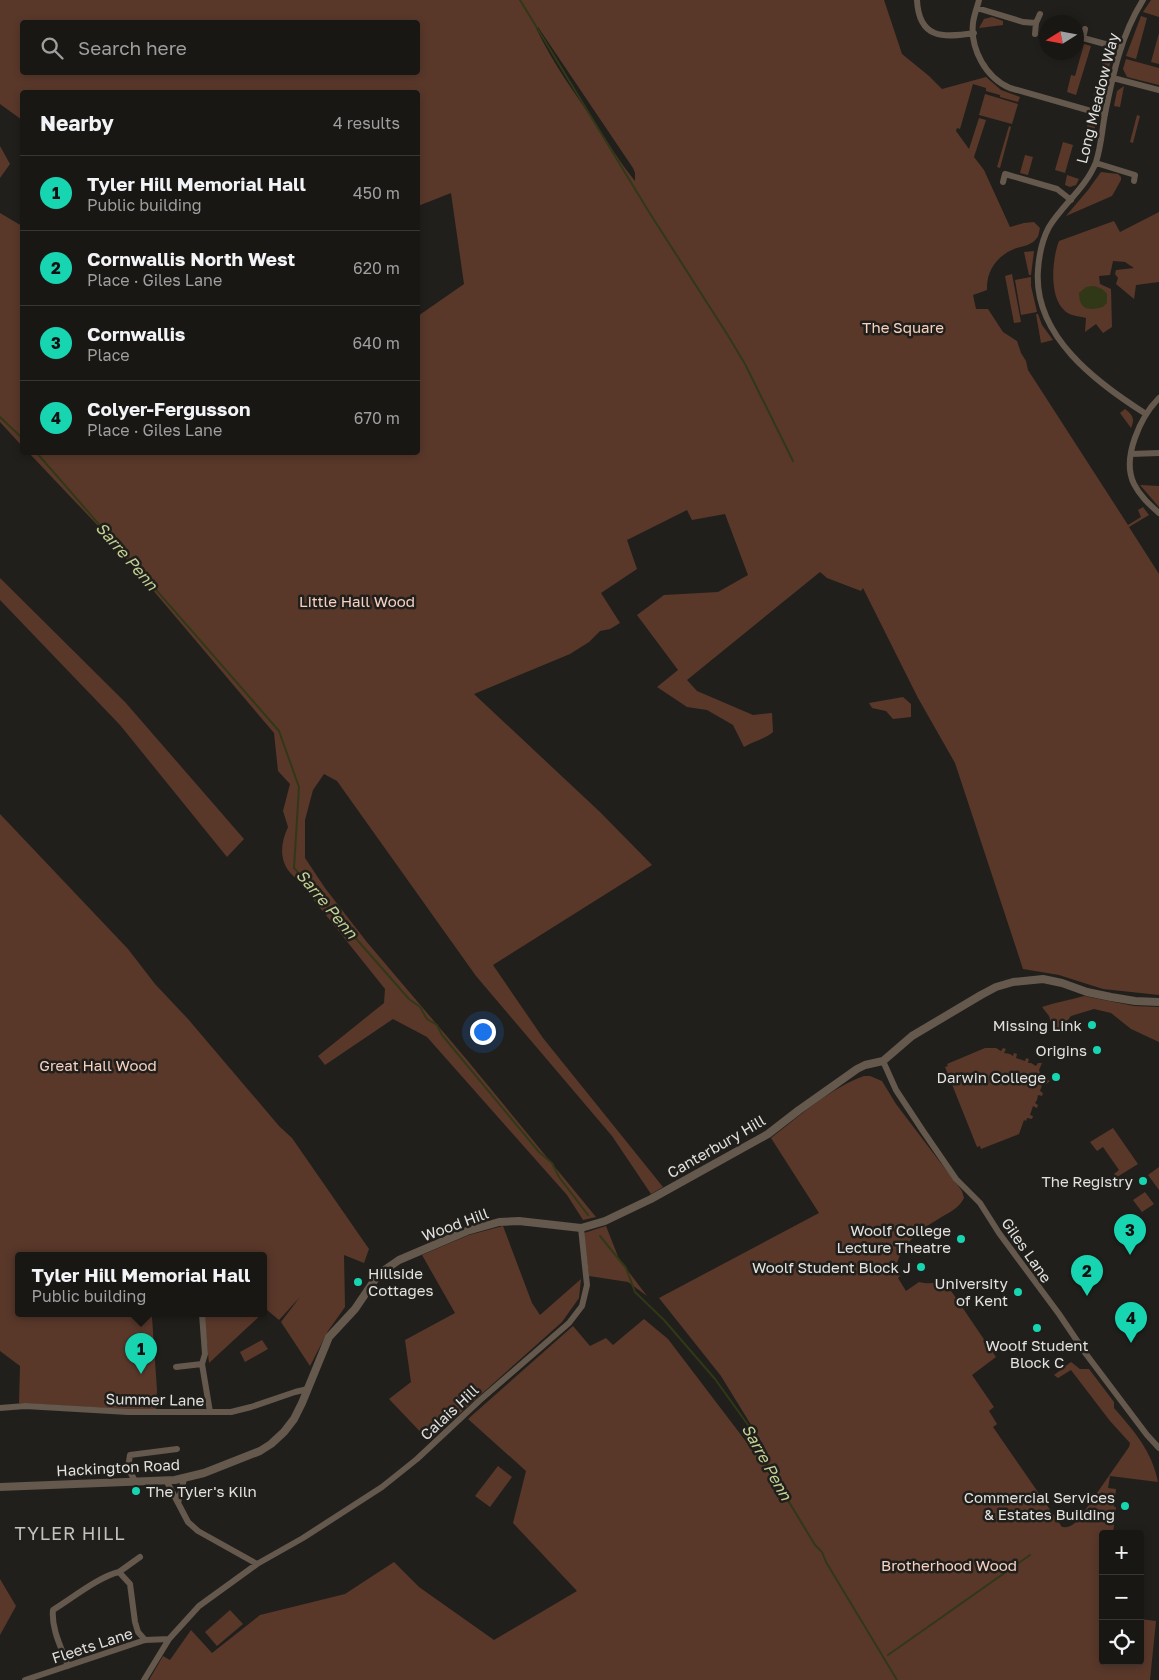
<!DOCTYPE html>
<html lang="en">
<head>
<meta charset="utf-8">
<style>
	:root { --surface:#191714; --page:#262422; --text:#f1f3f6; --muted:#9f9fa0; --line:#373634; --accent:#18d5b2 }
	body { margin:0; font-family:"Golos Text",sans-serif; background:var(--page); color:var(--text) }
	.controls { position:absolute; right:15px; bottom:15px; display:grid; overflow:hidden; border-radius:5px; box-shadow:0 2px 8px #0003 }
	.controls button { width:45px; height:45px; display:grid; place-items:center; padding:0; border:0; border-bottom:1px solid var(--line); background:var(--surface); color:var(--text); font:25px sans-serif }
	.compass { position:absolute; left:1039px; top:15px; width:45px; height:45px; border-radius:50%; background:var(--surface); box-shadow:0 2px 8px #0003; rotate:259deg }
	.you { position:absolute; left:482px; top:1031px; width:18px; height:18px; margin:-12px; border:4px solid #fff; border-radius:50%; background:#1a73e8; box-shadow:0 0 0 8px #1a73e833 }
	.badge { display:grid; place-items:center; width:32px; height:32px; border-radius:50%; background:var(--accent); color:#111; font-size:16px; font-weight:700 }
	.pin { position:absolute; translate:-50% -41px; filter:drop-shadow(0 1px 2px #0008) }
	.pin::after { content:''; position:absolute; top:26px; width:18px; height:15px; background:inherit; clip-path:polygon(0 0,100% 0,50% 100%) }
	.popup { position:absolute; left:15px; top:1252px; width:252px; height:65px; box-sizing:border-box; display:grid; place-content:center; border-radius:5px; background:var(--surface); filter:drop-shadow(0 1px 4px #0005); font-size:16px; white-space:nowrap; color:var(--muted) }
	.popup b { font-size:19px; color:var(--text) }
	.popup::after { content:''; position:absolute; left:50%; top:100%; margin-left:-10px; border:10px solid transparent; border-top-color:var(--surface) }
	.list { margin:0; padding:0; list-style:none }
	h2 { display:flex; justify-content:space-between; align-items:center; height:65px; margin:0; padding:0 20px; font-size:21px }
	h2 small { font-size:16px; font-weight:400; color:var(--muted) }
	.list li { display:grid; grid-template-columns:32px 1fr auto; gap:15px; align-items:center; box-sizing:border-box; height:75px; padding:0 20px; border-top:1px solid var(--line) }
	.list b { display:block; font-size:19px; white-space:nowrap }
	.list p { margin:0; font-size:16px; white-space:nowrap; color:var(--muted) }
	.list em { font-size:16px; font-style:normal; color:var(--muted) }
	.icon { flex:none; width:28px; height:28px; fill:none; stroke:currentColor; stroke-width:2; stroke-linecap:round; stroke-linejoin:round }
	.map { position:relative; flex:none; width:1159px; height:1680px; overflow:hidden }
	.search { position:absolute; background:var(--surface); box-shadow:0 2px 8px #0003; left:20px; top:20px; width:400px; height:55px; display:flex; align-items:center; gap:12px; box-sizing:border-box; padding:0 18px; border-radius:5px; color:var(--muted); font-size:19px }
	.panel { position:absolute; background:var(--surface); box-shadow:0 2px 8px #0003; left:20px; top:90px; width:400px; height:365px; border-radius:5px }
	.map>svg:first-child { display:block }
</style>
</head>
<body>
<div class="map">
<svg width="1159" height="1680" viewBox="0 0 1159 1680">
	<rect width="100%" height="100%" fill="#211f1b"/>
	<path fill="#59382a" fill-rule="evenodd" d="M0 0H884L902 54 929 76 942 89 986 77 1001 90 1020 97 1018 102 1000 97V95L986 91V88L973 84 960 129 957 128 956 131 969 149 979 118 986 120 974 157 984 170 1010 227 1024 223 1034 222 1040 228C1039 231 1039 237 1036 239 1031 246 1021 246 1014 249 997 256 986 271 987 290L973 295 976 309H988L1003 332 1017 341 1021 353 1026 361 1028 370 1128 525 1141 517 1138 510 1143 507 1149 515 1129 527 1159 574V995L1103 989 1059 975 1023 969 955 763 918 698 863 588 861 591 827 578 820 572 687 680 697 691 753 715 772 713 773 732C765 739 754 741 744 747L733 725 707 710 687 707 657 687 678 670 637 615 664 595 718 592 748 575 725 514 692 520 687 510 627 540 637 569 601 593 620 623 610 629 600 631 589 642 570 654 474 694 600 812 652 865 493 965 543 1038 663 1187 651 1194 612 1136 476 976 337 781 324 774 313 790 305 820V858L325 888 366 941 467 1060 596 1217 583 1220 567 1195 427 1037 393 1019 325 1065 318 1056 384 1003 385 989 297 879C279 866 279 846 288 827L283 811 290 784 278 771 274 733 102 530 29 453 418 452V316L464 284 451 193 418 206V92H22V120L0 104ZM22 22H418V72H22ZM538 27 633 168 635 173V181C620 163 608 142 595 123 574 92 552 62 536 28Z
		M1151 0H1159V17L1143 12Z
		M1141 16 1147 18 1136 59 1126 56Z
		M992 17 1003 21V25L979 28 984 19Z
		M1159 33V64L1151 62Z
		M1084 44 1091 46 1076 95 1067 92 1071 75 1075 76Z
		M1106 50 1112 51 1113 53 1100 100 1093 98Z
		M1126 59 1159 68V85L1127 77 1123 69Z
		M1124 86 1120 107 1114 106 1117 91Z
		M985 94 1018 104 1012 124 979 115Z
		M1137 115 1140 116 1133 143 1130 142Z
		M1089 119 1092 120 1095 127 1091 147 1082 145Z
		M1009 126 1011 127 1000 168 997 167Z
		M1063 142 1073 145 1065 173 1055 170Z
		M0 146 10 164 0 178Z
		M1025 155 1033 157 1028 175 1020 173Z
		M1101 172 1118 174 1121 177V180L1112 196 1066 216 1088 190Z
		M1067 175 1079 179 1076 185 1070 187 1065 185Z
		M1159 212V282L1136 285 1134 299 1116 284 1118 278 1115 274 1116 270 1134 268 1125 262 1113 261 1110 275 1099 276 1100 284 1111 289 1112 327 1103 333 1096 324 1085 332 1086 318C1079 316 1069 316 1064 310 1049 296 1052 259 1059 241L1114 221 1120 232Z
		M0 213 22 226V446L0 422Z
		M1034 251 1031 275H1029L1024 252Z
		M1012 274 1021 322 1014 323 1005 276Z
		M1031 277V286L1037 312 1021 315 1015 280Z
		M1036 314H1038L1042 325 1053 340 1041 343Z
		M1125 409C1133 415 1135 419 1131 428L1120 413Z
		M1140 485 1159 486V507Z
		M0 578 125 702 244 839 227 857 120 725 0 600Z
		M903 697 911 704V717L893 719 886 711 872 708 869 703Z
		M0 814 128 949 155 984 188 1019 279 1126 292 1138 369 1249 364 1263 344 1255 345 1307 328 1331 310 1366 281 1322 300 1297 279 1320 267 1310 264 1312V1255H18V1313H190L152 1317 157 1390 156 1411 19 1403 20 1366 0 1351Z
		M1084 996 1134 1006 1159 1007V1042L1131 1029 1111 1013 1094 1009 1071 1016 1059 1031 1053 1028 1049 1016 1042 1007C1056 1002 1070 1000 1084 996Z
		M985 1048H996L1001 1051 1003 1048 1006 1049 1004 1053 1010 1054 1013 1056 1014 1053 1017 1054 1016 1058 1025 1061 1026 1058 1029 1059 1028 1063H1031L1036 1066 1038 1063H1042L1039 1070 1042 1078 1050 1081 1046 1084 1043 1083 1040 1091 1043 1093 1042 1096 1038 1095 1037 1100 1035 1103 1038 1105 1037 1108 1033 1106 1030 1115 1033 1116 1032 1119 1027 1118 1026 1121 1024 1120 1019 1134 981 1149 980 1146 977 1147 945 1067 948 1066 947 1064Z
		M864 1076H870L882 1081 896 1104 962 1191 964 1198C959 1208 950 1212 940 1218 921 1229 898 1246 896 1270L900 1276 898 1278 906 1291 919 1282C928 1284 935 1284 943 1279L996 1357 972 1375 994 1407 989 1411 997 1424 993 1427 1062 1527C1072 1528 1075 1523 1081 1516L1129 1447 1130 1443 1110 1421 1071 1370 1058 1378 1054 1375 1071 1362 1080 1369H1089L1114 1402V1408C1134 1431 1152 1451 1158 1482L1110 1476 1108 1488 1116 1489 1114 1507H1116L1113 1534H1103V1575L1099 1613 1103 1614V1661H1140V1619L1156 1621 1150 1680H149L163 1656 170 1660 191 1630 212 1653 260 1615 345 1594 394 1562 419 1587 494 1640 577 1591 513 1523 526 1471 468 1419 573 1326 590 1346 606 1338 613 1345 644 1319 668 1339 754 1452 764 1446 721 1376 659 1298 819 1213 771 1138C798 1117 832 1087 864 1076Z
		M1113 1128 1138 1164 1117 1177 1114 1174 1119 1170 1103 1147 1097 1151 1090 1142Z
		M1159 1167V1190L1148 1175Z
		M1145 1192 1154 1204 1142 1212 1133 1200Z
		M503 1226 532 1303 540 1315 581 1279 579 1298 562 1322 429 1441 389 1399 411 1382 405 1340 455 1313 422 1255 469 1235Z
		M606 1226 619 1259 647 1296 628 1282 589 1276 584 1233Z
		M204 1313H263L209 1363Z
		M262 1340 268 1349 245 1362 240 1352Z
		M498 1466 512 1477 490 1507 475 1496Z
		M0 1579 16 1606 0 1635Z
		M230 1610 243 1624 217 1646 205 1632Z"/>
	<path fill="#313817" d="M1093 286C1100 287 1103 289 1107 294V303L1103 307C1089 311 1079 310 1079 293L1086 287Z"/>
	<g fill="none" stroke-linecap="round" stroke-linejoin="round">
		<path stroke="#313817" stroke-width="2" d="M520 0 649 212 727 334 745 364 793 461
			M0 417 22 438
			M36 452 279 731 299 787 294 868 409 999 420 1007 427 1019 437 1025 442 1035 539 1152 552 1163 559 1177 588 1215
			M600 1236 626 1268 635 1292 664 1320 715 1379 756 1436 766 1464 815 1545 822 1552 826 1562 897 1680
			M888 1655 1030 1555"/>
		<path stroke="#65584d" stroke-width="6" d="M917 0C919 39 943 38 974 33
			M979 0C977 8 974 15 973 23 970 49 986 78 1010 88L1105 115
			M1143 0C1121 35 1113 74 1105 114 1102 130 1101 147 1096 162 1086 188 1063 204 1049 227 1042 240 1039 255 1038 270 1033 336 1097 383 1146 414
			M977 8 1023 22 1036 23
			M1085 29 1083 38 1120 48
			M1035 34 1036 23 1040 14
			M1113 78 1159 90
			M1096 163 1135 175 1134 181
			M1003 182 1005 174 1057 189 1071 200
			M1159 398C1141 416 1121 458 1134 484 1140 496 1149 504 1159 513
			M1131 454 1159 453
			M883 1061 896 1090 923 1131 956 1179 980 1203 999 1233 1059 1314 1086 1354 1147 1435 1159 1448
			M202 1314 205 1354 202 1364 210 1412
			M176 1367 202 1364
			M0 1408 25 1406 128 1412H231L251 1407 295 1392 308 1389
			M166 1480 188 1522 198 1531 257 1564
			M135 1481 128 1468 130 1455 177 1449
			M178 1503 184 1479
			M119 1572 140 1557
			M68 1666C62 1649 51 1629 53 1610 71 1599 100 1576 119 1572L130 1584 135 1622 138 1632 145 1640
			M25 1680 145 1640 169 1639
			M144 1680 169 1639 199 1606 257 1564 303 1538 382 1487 417 1459 479 1401 569 1323 582 1306 587 1285 581 1228"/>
		<path stroke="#65584d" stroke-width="8" d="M0 1487 175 1480 204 1473 260 1451 271 1444 284 1432 294 1419 302 1403 329 1337 355 1309 376 1278 386 1269 399 1260 467 1231 499 1222 519 1221 581 1228 605 1221 651 1199 768 1134 799 1110 857 1069 865 1065 883 1061 912 1036 981 995 996 987 1013 982 1043 979 1062 983 1087 992 1111 997 1135 1001 1159 1002"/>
	</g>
	<g fill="#18d5b2" stroke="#211f1b" stroke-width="2">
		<circle cx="1092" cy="1025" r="5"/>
		<circle cx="1097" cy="1050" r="5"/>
		<circle cx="1056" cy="1077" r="5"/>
		<circle cx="1143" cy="1181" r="5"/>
		<circle cx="961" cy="1239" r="5"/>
		<circle cx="921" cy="1267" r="5"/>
		<circle cx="358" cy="1282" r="5"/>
		<circle cx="1018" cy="1292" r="5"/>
		<circle cx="1037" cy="1328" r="5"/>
		<circle cx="136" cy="1491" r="5"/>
		<circle cx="1125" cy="1506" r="5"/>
	</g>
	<g text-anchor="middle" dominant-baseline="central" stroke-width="5" stroke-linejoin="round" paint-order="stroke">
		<g font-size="15" fill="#e2e1df" stroke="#211f1b">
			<text transform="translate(1097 98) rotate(-76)">Long Meadow Way</text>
			<text transform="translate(716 1146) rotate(-30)">Canterbury Hill</text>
			<text transform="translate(455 1224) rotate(-20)">Wood Hill</text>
			<text transform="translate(1027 1250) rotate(55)">Giles Lane</text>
			<text transform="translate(155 1399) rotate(1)">Summer Lane</text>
			<text transform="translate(449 1412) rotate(-43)">Calais Hill</text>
			<text transform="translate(118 1467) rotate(-3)">Hackington Road</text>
			<text transform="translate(92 1645) rotate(-18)">Fleets Lane</text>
		</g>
		<g font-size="15" fill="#f7d0c0" stroke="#211f1b">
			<text x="903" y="327">The Square</text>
			<text x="357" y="601">Little Hall Wood</text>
			<text x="98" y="1065">Great Hall Wood</text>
			<text x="949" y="1565">Brotherhood Wood</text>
		</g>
		<g font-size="15" fill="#e2e1df" stroke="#211f1b" text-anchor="end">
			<text x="1082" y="1025">Missing Link</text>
			<text x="1087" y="1050">Origins</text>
			<text x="1046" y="1077">Darwin College</text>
			<text x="1133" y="1181">The Registry</text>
			<text x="951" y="1230">Woolf College<tspan x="951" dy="17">Lecture Theatre</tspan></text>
			<text x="911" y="1267">Woolf Student Block J</text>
			<text x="368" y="1273" text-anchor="start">Hillside<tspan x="368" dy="17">Cottages</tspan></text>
			<text x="1008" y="1283">University<tspan x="1008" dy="17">of Kent</tspan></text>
			<text x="1037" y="1345" text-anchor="middle">Woolf Student<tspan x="1037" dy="17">Block C</tspan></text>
			<text x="146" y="1491" text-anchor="start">The Tyler's Kiln</text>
			<text x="1115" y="1497">Commercial Services<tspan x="1115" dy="17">&amp; Estates Building</tspan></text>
		</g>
		<g font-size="16" font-style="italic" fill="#c1d093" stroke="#211f1b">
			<text transform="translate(127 556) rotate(49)">Sarre Penn</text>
			<text transform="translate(327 904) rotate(50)">Sarre Penn</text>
			<text transform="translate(767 1462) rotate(61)">Sarre Penn</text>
		</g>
		<g font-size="18" letter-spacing="1" fill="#c5c2be" stroke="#211f1b">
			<text x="70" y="1533">TYLER HILL</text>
		</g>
	</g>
</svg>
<div class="controls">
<button>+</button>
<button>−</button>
<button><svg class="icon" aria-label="locate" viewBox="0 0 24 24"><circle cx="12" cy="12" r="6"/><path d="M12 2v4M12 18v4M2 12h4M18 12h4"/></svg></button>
</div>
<svg class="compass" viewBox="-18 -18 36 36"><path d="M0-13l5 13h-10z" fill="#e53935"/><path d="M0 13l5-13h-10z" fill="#9f9fa0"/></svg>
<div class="you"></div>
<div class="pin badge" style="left:141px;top:1374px">1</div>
<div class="popup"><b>Tyler Hill Memorial Hall</b>Public building</div>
<div class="pin badge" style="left:1087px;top:1296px">2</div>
<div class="pin badge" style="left:1130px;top:1255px">3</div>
<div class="pin badge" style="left:1131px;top:1343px">4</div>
<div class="search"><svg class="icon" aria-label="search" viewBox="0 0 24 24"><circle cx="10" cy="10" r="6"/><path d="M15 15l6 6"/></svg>Search here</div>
<section class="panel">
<h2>Nearby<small>4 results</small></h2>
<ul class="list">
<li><span class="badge">1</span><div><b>Tyler Hill Memorial Hall</b><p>Public building</p></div><em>450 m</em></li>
<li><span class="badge">2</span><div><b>Cornwallis North West</b><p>Place · Giles Lane</p></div><em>620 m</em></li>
<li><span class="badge">3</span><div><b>Cornwallis</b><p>Place</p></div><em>640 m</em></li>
<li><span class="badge">4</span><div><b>Colyer-Fergusson</b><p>Place · Giles Lane</p></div><em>670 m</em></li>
</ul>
</section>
</div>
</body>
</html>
